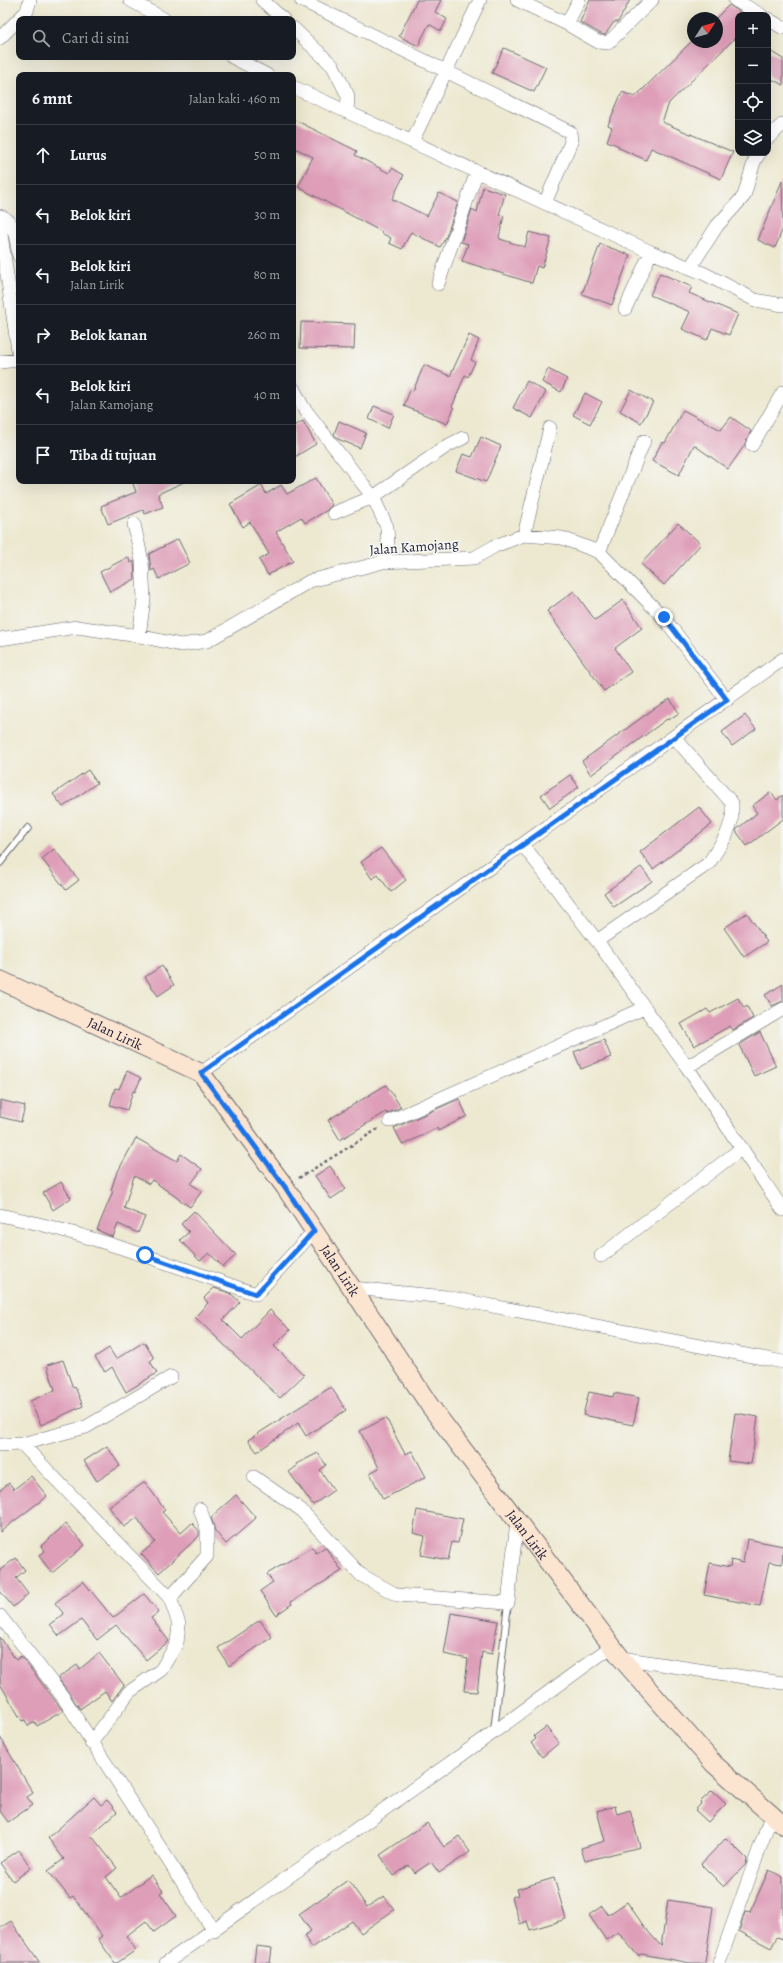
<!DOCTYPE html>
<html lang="id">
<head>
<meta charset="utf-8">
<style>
	:root { --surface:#171b24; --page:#20242c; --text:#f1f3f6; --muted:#9ea1a6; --line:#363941 }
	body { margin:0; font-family:Alegreya,serif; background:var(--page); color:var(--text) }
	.controls { position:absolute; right:12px; top:12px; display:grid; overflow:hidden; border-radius:8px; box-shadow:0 4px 16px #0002 }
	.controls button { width:36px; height:36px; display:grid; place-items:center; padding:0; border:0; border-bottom:1px solid var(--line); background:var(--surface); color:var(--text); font:20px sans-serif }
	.compass { position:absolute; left:687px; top:12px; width:36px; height:36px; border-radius:50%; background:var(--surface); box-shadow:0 4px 16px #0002; rotate:54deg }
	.stop { position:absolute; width:12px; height:12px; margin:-9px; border:3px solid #1a73e8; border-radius:50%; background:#fff }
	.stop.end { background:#1a73e8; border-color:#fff; box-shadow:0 1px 4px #0008 }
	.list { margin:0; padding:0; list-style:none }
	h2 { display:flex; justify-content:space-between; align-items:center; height:52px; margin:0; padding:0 16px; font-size:17px }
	h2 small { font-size:13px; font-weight:400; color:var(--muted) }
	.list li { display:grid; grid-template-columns:26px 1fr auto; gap:12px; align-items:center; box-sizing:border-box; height:60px; padding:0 16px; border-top:1px solid var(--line) }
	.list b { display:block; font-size:15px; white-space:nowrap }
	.list p { margin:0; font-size:13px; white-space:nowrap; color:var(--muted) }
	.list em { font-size:13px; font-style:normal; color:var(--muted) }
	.icon { flex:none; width:22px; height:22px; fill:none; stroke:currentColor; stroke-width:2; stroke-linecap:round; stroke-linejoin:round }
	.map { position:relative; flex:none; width:783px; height:1963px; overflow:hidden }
	.search { position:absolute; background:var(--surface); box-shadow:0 4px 16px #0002; left:16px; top:16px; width:280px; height:44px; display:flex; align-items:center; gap:10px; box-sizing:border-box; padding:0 14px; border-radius:8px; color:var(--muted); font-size:15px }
	.panel { position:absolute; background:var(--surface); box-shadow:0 4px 16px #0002; left:16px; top:72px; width:280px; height:412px; border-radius:8px }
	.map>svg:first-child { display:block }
</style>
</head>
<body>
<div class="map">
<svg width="783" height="1963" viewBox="0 0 783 1963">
	<rect width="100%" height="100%" fill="#f6f6f2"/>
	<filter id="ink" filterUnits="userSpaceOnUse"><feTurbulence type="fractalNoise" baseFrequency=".025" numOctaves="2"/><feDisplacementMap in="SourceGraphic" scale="8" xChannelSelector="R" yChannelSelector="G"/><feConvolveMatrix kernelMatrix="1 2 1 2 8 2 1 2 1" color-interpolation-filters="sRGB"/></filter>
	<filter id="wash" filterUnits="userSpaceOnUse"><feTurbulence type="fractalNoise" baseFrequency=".012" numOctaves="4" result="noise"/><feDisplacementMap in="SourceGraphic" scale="16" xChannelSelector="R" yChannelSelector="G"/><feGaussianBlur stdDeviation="0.9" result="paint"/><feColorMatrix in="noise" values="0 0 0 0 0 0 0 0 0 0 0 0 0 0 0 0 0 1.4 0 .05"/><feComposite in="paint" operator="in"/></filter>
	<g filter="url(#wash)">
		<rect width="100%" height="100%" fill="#ede9d1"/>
		<g id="blocks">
			<path fill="#de9eb8" d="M417 0H441L435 12 447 19 441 31 429 24 418 46 399 36Z
				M590 0H630L618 22H614L605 35 601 34 580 22Z
				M729 5 740 12 738 15V35L669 103 662 122 733 152 721 179 651 148 646 160 619 148V146L607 141 612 127 608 125 622 92 635 97 693 40V42H717L716 18Z
				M504 48 546 67 534 92 492 73Z
				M768 50 783 59V85L768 77Z
				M293 119 357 151 355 155 389 173 392 168 404 175 392 199 427 216 439 193 458 202 446 237 440 247 411 232 402 249 389 243 391 238 381 233 382 232 298 187 313 157 293 147Z
				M782 181 783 228 775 248 758 240Z
				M483 187 505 194 499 215 504 216 499 237 500 239 525 247 529 232 551 238 542 268 537 266 532 283 462 261 468 244 461 242 472 209 477 212Z
				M600 244 630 255 612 305 582 294Z
				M660 273 692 287 689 293 738 314 729 335 712 328 707 340 682 329 690 312 650 295Z
				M301 322 355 324 354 349 300 348Z
				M469 335 479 340 471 360 475 362 468 377 465 375 452 407 454 408 447 424 404 406 410 390 413 391 424 365 450 376Z
				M548 369 567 379 561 392 542 382Z
				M527 381 546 392 532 418 513 408Z
				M631 390 653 402 641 423 620 411Z
				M585 393 602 402 590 424 573 415Z
				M374 406 394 414 388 428 369 419Z
				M683 410 721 430 731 417 751 431 744 446 728 469 694 445 679 475 652 461 662 442 665 443Z
				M303 421 316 444 293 458V426Z
				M339 421 366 433 360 448 338 439 334 434Z
				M481 437 501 446 486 482 456 471 463 454 472 457Z
				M316 478 332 505 326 511 305 523 301 517 276 532 293 561 268 575 259 560 269 554 250 522 243 527 230 504 262 485 266 494 281 485 287 494Z
				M132 481H186L158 494 163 507 145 514 143 510 108 524 101 506 136 492Z
				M678 523 701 544 664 585 641 564Z
				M178 539 190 563 159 579 154 569 151 571 149 554Z
				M128 557 131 563 134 561 135 579 110 592 100 572Z
				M574 591 595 620 623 600 642 628 615 648 631 672 604 691 547 611Z
				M670 699 679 713 668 720 667 719 591 775 582 761 655 708Z
				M745 715 756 729 732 746 722 732Z
				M88 770 97 783 63 807 53 794Z
				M570 775 579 787 550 808 541 795Z
				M771 792 777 800 783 795V819L747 846 736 831 737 829 757 813 752 806Z
				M699 807 712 824 653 869 640 852Z
				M381 848 406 880 391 892 378 875 372 879 361 862Z
				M54 849 79 880 66 890 42 859Z
				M641 867 652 881 614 907 604 893Z
				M747 913 767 942 744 957 724 928Z
				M162 966 174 985 158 996 145 977Z
				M783 984V1001L772 1006 765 995Z
				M738 998 744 1008 747 1006 753 1018 733 1030 730 1026 694 1046 681 1024 707 1009 710 1013Z
				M760 1032 776 1066 754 1076 739 1045Z
				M604 1040 611 1057 581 1069 574 1052Z
				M127 1071 141 1078 135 1092 133 1091 127 1110 110 1105 115 1088 119 1089Z
				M386 1085 401 1107 387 1114 386 1112 340 1140 328 1120Z
				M459 1099 467 1116 438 1131 437 1128 403 1145 394 1128Z
				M0 1100 25 1106 21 1122 0 1117Z
				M136 1138 177 1161 181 1154 202 1169 191 1184 202 1191 190 1207 152 1180 149 1184 134 1176 124 1208 145 1217 138 1233 118 1224 113 1237 97 1230 113 1191 111 1190 116 1175Z
				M330 1166 346 1189 331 1199 315 1176Z
				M61 1182 71 1198 53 1210 43 1193Z
				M194 1211 236 1255 223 1267 209 1253 200 1261 180 1240 189 1232 181 1224Z
				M214 1288 230 1293 240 1302 223 1320 242 1339 270 1310 290 1330 274 1346 304 1375 280 1398 195 1317 208 1303 204 1298Z
				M144 1342 154 1358 150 1361 157 1373 126 1392 112 1367 105 1372 95 1357 109 1348 116 1359Z
				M63 1360 73 1388 75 1387 83 1406 41 1425 30 1401 55 1390 47 1365Z
				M331 1387 346 1410 306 1436 298 1423 257 1452 248 1440Z
				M589 1392 613 1397 614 1393 639 1398 633 1425 583 1415Z
				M735 1413 758 1417 751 1464 728 1461Z
				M386 1418 405 1454 412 1451 426 1477 383 1499 370 1473 379 1468 360 1431Z
				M107 1446 120 1466 97 1481 84 1461Z
				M318 1453 326 1465 320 1470 334 1490 313 1505 289 1472 297 1466 296 1464Z
				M31 1476 47 1496 0 1532V1490L9 1483 14 1489Z
				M145 1482 165 1510 162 1512 181 1533 192 1523 199 1531V1536L159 1573 141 1554 155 1542 137 1518 124 1527 109 1507Z
				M236 1495 256 1518 226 1544 215 1531 211 1517Z
				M417 1510 463 1519 458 1543 452 1542 448 1560 421 1555 425 1536 413 1533Z
				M66 1524 85 1545 52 1573 39 1556 45 1551 41 1546Z
				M747 1539 783 1546 782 1564 769 1562 760 1606 704 1595 710 1563 730 1567 731 1560 743 1563Z
				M312 1547 316 1553 325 1547 342 1571 291 1602 292 1604 276 1615 260 1591 273 1582 267 1574Z
				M16 1558 25 1570 16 1578 28 1594 13 1607 0 1591V1570Z
				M83 1581 113 1618 144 1594 159 1612 151 1618 169 1641 146 1660 116 1625 97 1640 81 1620 59 1636 50 1624 64 1614 55 1603Z
				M451 1613 498 1621 492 1654 482 1652 477 1692 464 1691 468 1659 444 1654Z
				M260 1620 272 1637 229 1666 218 1648Z
				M0 1637 16 1660 21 1656 63 1711 37 1726 35 1722 28 1726 25 1720 22 1721 0 1684Z
				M99 1653 124 1685 112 1701 105 1691 80 1709 58 1678 77 1665 80 1669Z
				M546 1727 559 1743 542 1757 531 1743 536 1739 534 1736Z
				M0 1737 33 1793 27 1797 33 1805 8 1822 0 1811Z
				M712 1791 726 1804 708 1822 695 1810 701 1804 700 1802Z
				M94 1797 101 1805 107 1800 117 1812 91 1835 117 1868 106 1877 121 1898 151 1875 163 1891 160 1893 176 1916 154 1932 146 1921 126 1936 136 1950 117 1963H115L98 1939 102 1936 73 1896 70 1898 48 1871 64 1859 48 1838Z
				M615 1806 617 1814 630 1810 640 1847 585 1861 581 1848 605 1841 597 1811Z
				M427 1823 444 1847 459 1836 470 1852 439 1873 431 1862 415 1873 409 1865 394 1876 380 1855Z
				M726 1838 747 1859 746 1864 724 1887 701 1864Z
				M19 1850 31 1868 13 1881 0 1863Z
				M769 1870 783 1877V1939L777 1937 771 1948 739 1931 745 1912 751 1913 750 1912Z
				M554 1878 566 1919 530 1930 527 1921 520 1924 512 1897 519 1895 517 1889Z
				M348 1880 367 1907 384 1896 394 1910 361 1933 352 1921 312 1948 304 1936 311 1931 299 1914Z
				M668 1900 713 1907 705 1963H691L641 1954 638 1956 618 1932 606 1940 589 1915 602 1906 608 1915 627 1902 645 1928 661 1946Z
				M11 1921 40 1963H0V1928Z
				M256 1946 272 1948 270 1963H254Z"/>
		</g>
	</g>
	<g filter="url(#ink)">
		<use href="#blocks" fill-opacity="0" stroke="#696870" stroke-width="1"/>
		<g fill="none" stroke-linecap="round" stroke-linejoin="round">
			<defs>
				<path id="service" d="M0 863 28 828
					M494 1731 508 1603"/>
				<path id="minor" d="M130 0 164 19
					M262 0 283 19
					M301 0 570 132 571 142 545 203
					M517 0 567 24 598 42 608 43 652 0
					M735 0 761 15
					M19 19 27 11 30 0
					M768 19 783 28
					M567 24 579 0
					M293 28 333 66 348 96 347 112
					M0 38 19 19
					M232 57 267 75
					M293 87 651 252 705 274 755 300 783 305
					M768 138 783 124
					M412 142 480 0
					M0 216C16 220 16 242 19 256
					M0 227 19 357
					M690 268 717 226 744 196 754 162 759 153
					M438 284 477 171
					M625 309 651 252
					M0 362 19 360
					M293 388 303 407 373 497 387 527 388 545 383 562
					M752 445 783 392
					M334 513 373 497 447 446 463 438
					M134 524 142 561 144 599 139 636
					M524 535 550 428
					M599 552 644 441
					M0 639 77 627 139 636 181 645 207 641 310 581 383 562 474 558 495 546 524 535 562 538 599 552 663 617 727 700
					M523 845 597 941 687 1067 783 1210
					M597 941 709 863 726 836 732 819V803L674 737
					M687 1067 783 1009
					M201 1073 783 659
					M390 1121 644 1008
					M0 1215C88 1233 172 1265 256 1294L314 1231
					M601 1256 742 1148
					M352 1288 446 1297 783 1362
					M22 1444 86 1427 171 1377
					M0 1445 22 1444 170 1598 179 1624 177 1643 161 1670 129 1692 91 1743
					M254 1477 300 1509 361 1575 397 1595 508 1603 517 1521
					M170 1598 207 1556V1529L200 1509
					M0 1616 63 1697 214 1931
					M621 1658 783 1683
					M166 1963 494 1732 612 1646
					M719 1963 771 1816"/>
				<g id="secondary">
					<path id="s1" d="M0 980 201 1073 285 1187 430 1406 621 1658 714 1764 783 1825"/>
				</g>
			</defs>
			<use href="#service" stroke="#696870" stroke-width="8"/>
			<use href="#minor" stroke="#696870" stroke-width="14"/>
			<use href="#secondary" stroke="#696870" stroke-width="20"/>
			<path stroke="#696870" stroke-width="2.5" stroke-dasharray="3 3" stroke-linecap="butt" d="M299 1178 378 1129"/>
			<use href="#service" stroke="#fff" stroke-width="6"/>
			<use href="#minor" stroke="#fff" stroke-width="13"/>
			<use href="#secondary" stroke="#fce5d0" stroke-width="18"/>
		</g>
	</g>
	<g fill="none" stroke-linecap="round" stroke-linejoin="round" filter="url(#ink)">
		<path stroke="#1a73e8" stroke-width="5" d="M145 1255 256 1294 314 1231 285 1187 201 1073 727 700 664 617"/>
	</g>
	<g text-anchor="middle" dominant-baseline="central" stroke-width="3.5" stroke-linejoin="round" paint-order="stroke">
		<g font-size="14" fill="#22223b" stroke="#f6f6f2">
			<text transform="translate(414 547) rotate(-4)">Jalan Kamojang</text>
			<text stroke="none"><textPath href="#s1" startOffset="127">Jalan Lirik</textPath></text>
			<text stroke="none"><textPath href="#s1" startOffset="463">Jalan Lirik</textPath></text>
			<text stroke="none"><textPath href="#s1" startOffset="787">Jalan Lirik</textPath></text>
		</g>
	</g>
</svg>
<div class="controls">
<button>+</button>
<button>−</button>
<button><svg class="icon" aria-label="locate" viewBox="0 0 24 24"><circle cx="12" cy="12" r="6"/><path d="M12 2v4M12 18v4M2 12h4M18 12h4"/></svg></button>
<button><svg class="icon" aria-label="layers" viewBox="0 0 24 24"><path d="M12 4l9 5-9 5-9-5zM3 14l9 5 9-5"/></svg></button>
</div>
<svg class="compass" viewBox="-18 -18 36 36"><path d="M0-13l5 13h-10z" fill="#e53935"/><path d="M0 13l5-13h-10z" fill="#9ea1a6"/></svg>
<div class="stop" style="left:145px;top:1255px"></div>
<div class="stop end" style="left:664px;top:617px"></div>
<div class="search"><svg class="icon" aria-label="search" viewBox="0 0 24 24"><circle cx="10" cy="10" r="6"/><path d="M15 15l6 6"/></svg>Cari di sini</div>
<section class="panel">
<h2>6 mnt<small>Jalan kaki · 460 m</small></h2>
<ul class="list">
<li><svg class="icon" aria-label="ahead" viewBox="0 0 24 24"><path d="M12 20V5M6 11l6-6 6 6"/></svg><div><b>Lurus</b></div><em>50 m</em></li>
<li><svg class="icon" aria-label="left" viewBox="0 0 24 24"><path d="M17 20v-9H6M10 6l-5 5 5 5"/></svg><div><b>Belok kiri</b></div><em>30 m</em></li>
<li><svg class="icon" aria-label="left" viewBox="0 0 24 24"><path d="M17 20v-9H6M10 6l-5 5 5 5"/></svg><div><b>Belok kiri</b><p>Jalan Lirik</p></div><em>80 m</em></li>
<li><svg class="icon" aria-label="right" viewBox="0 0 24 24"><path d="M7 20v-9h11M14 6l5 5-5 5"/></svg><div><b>Belok kanan</b></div><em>260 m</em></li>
<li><svg class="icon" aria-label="left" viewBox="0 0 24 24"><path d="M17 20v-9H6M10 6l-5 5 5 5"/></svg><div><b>Belok kiri</b><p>Jalan Kamojang</p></div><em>40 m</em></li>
<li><svg class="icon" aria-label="arrive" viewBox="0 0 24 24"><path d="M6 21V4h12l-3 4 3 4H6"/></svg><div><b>Tiba di tujuan</b></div></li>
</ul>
</section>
</div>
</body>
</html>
